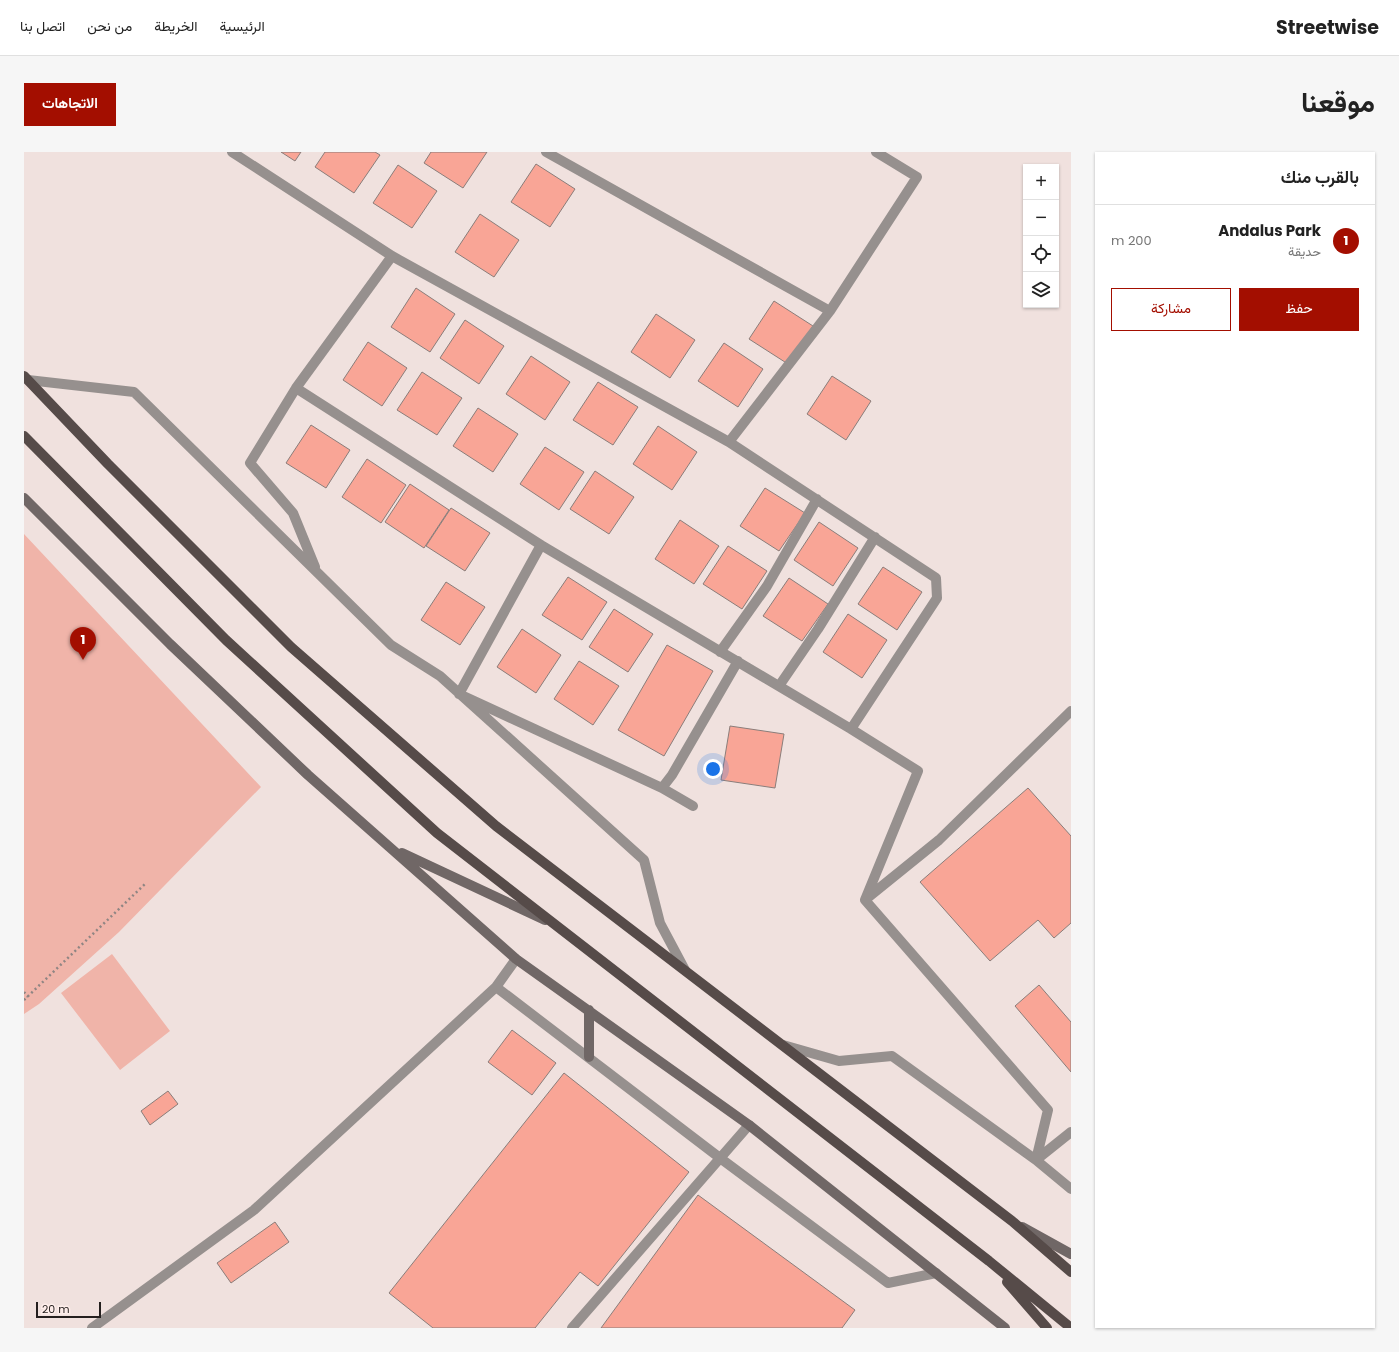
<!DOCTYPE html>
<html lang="ar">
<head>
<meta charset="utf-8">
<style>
	:root { --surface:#fff; --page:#f6f6f6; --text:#222; --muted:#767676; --line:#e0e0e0; --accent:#a30e00 }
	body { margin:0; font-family:Poppins,Vazirmatn,sans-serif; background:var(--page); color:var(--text); direction:rtl }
	.controls { position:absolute; right:12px; top:12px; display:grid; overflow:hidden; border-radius:0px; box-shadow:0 1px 3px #0004 }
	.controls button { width:36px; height:36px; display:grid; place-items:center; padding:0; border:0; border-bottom:1px solid var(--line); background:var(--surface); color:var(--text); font:20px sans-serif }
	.scale { position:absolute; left:12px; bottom:10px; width:65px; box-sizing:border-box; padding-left:4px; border:2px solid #241f1e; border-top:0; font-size:11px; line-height:14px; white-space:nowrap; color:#241f1e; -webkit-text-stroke:3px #feeeeb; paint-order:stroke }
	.you { position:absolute; left:689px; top:617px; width:14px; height:14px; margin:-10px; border:3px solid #fff; border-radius:50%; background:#1a73e8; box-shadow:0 0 0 6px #1a73e833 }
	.badge { display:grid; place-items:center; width:26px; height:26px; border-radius:50%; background:var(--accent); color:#fff; font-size:13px; font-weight:700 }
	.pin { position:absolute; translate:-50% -33px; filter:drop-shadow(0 1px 2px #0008) }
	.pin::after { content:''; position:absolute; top:21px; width:14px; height:12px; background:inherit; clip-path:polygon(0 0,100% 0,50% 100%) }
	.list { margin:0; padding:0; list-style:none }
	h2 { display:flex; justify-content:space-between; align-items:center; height:52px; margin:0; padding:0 16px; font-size:17px }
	h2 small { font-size:13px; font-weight:400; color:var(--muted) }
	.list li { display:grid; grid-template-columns:26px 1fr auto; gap:12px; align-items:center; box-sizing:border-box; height:72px; padding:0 16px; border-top:1px solid var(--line) }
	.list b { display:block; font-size:15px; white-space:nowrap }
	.list p { margin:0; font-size:13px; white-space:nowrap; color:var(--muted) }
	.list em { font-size:13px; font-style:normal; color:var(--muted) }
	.actions { display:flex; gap:8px; padding:12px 16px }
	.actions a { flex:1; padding:9px 0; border:1px solid var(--accent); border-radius:0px; text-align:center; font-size:14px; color:var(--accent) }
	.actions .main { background:var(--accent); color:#fff }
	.icon { flex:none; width:22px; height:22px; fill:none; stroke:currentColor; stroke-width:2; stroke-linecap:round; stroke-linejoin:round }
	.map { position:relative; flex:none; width:1047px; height:1176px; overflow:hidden; direction:ltr; border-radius:0px }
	header { display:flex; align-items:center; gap:24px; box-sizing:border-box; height:56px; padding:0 20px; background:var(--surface); border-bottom:1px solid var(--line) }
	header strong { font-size:19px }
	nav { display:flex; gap:22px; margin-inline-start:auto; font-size:14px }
	.intro { display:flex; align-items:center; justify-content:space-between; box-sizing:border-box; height:96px; padding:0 24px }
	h1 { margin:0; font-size:28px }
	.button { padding:10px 18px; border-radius:0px; background:var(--accent); color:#fff; font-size:14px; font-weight:700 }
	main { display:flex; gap:24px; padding:0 24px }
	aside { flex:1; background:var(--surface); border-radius:0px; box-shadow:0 1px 3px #0004 }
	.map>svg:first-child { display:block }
</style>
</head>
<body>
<header>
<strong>Streetwise</strong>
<nav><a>الرئيسية</a><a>الخريطة</a><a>من نحن</a><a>اتصل بنا</a></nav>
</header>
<div class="intro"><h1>موقعنا</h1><a class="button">الاتجاهات</a></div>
<main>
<aside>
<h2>بالقرب منك<small></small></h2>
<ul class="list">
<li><span class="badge">1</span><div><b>Andalus Park</b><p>حديقة</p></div><em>200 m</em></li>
</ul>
<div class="actions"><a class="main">حفظ</a><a>مشاركة</a></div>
</aside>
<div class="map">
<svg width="1047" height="1176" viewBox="0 0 1047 1176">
	<rect width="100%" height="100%" fill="#f0e1de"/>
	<path fill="#f0b4a9" d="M0 382 237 635 95 780 15 852 0 862Z
		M88 802 146 879 96 918 37 841Z"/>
	<path fill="#f9a596" stroke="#8a7d7a" d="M257 0H277L271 9Z
		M301 0H351L356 3 330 41 291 15Z
		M407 0H463L439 36 400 11Z
		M512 12 551 37 526 75 487 50Z
		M374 13 413 39 388 76 349 51Z
		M456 62 495 88 470 125 431 100Z
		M392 136 431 162 406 200 367 175Z
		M750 149 789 174 764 212 725 187Z
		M632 162 671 188 646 226 607 200Z
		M441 168 480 194 455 232 416 206Z
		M344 190 383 216 358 254 319 228Z
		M700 191 739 217 714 255 674 229Z
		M507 204 546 230 521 268 482 242Z
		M398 220 438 246 413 283 373 258Z
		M808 224 847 249 822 288 783 262Z
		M574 230 614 255 589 293 549 268Z
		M454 256 494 282 469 320 429 294Z
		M287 273 326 298 302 336 262 311Z
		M634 274 673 300 648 338 609 312Z
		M521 295 560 320 535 358 496 332Z
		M343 307 382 333 357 371 318 345Z
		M571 319 610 345 585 382 546 357Z
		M386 332 425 358 400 396 361 370Z
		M741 336 781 361 755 399 716 374Z
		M427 356 466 381 441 419 402 394Z
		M656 368 695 394 670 432 631 407Z
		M795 370 834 396 809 434 770 408Z
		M704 394 743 419 718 457 679 432Z
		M859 415 898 440 873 478 834 452Z
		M544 425 583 450 558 488 518 463Z
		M765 426 804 452 778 489 739 464Z
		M422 430 461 455 436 493 397 468Z
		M590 457 629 482 604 520 565 495Z
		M824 462 863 488 838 526 799 500Z
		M498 477 537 503 512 541 473 515Z
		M643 493 689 519 640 604 594 578Z
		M555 509 595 534 569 573 530 547Z
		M706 574 760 582 751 636 697 628Z
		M1004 636 1047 684V771L1030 786 1014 768 966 809 896 730Z
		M1015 833 1047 870V920L991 854Z
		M488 878 532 911 508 943 464 910Z
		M540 921 665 1020 574 1134 556 1120 511 1176H409L365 1141Z
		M144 939 154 952 126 973 117 959Z
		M674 1043 831 1158 818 1176H577Z
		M251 1070 265 1090 207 1131 193 1111Z"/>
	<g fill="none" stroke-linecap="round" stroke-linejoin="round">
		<path stroke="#8f8583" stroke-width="2.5" stroke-dasharray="2 3" stroke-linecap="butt" d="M0 840 4 845
			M0 848 121 732"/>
		<path stroke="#96908e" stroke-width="10" d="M208 0 368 104 705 290 912 426 913 446 827 577
			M522 0 806 159 893 25 852 0
			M4 228 110 240 367 493 416 524 620 708 636 771 661 818
			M272 236 517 393 827 577 894 619 841 748 1024 958 1012 1008 1047 980
			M705 290 806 159
			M517 393 435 542 638 636 669 654
			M291 415 269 361 226 311 272 236 368 104
			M696 500 743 434 793 347
			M755 534 794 477 851 385
			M638 636 648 623 714 509
			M842 747 915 688 1047 559
			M472 835 696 1006 864 1131 912 1121
			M759 893 815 909 868 904 1012 1008 1047 1037
			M68 1176 230 1058 472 835 492 807
			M548 1176 725 973"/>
		<path stroke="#706766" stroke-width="10" d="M0 346 146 492 284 623 492 807 725 973 981 1176
			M378 701 521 768
			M565 858V905
			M998 1075 1047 1102"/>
		<path stroke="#564b49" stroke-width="10" d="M0 224 84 312 267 495 472 674 988 1069 1047 1120
			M0 284 202 488 413 681 965 1109 1047 1176
			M983 1130 1023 1176"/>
	</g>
</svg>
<div class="controls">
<button>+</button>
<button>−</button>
<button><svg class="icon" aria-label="locate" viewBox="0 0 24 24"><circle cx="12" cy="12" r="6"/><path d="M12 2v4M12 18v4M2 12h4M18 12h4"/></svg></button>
<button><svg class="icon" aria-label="layers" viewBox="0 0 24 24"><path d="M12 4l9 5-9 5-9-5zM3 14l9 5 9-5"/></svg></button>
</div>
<div class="scale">20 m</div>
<div class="you"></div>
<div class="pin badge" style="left:59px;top:508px">1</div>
</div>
</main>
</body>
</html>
